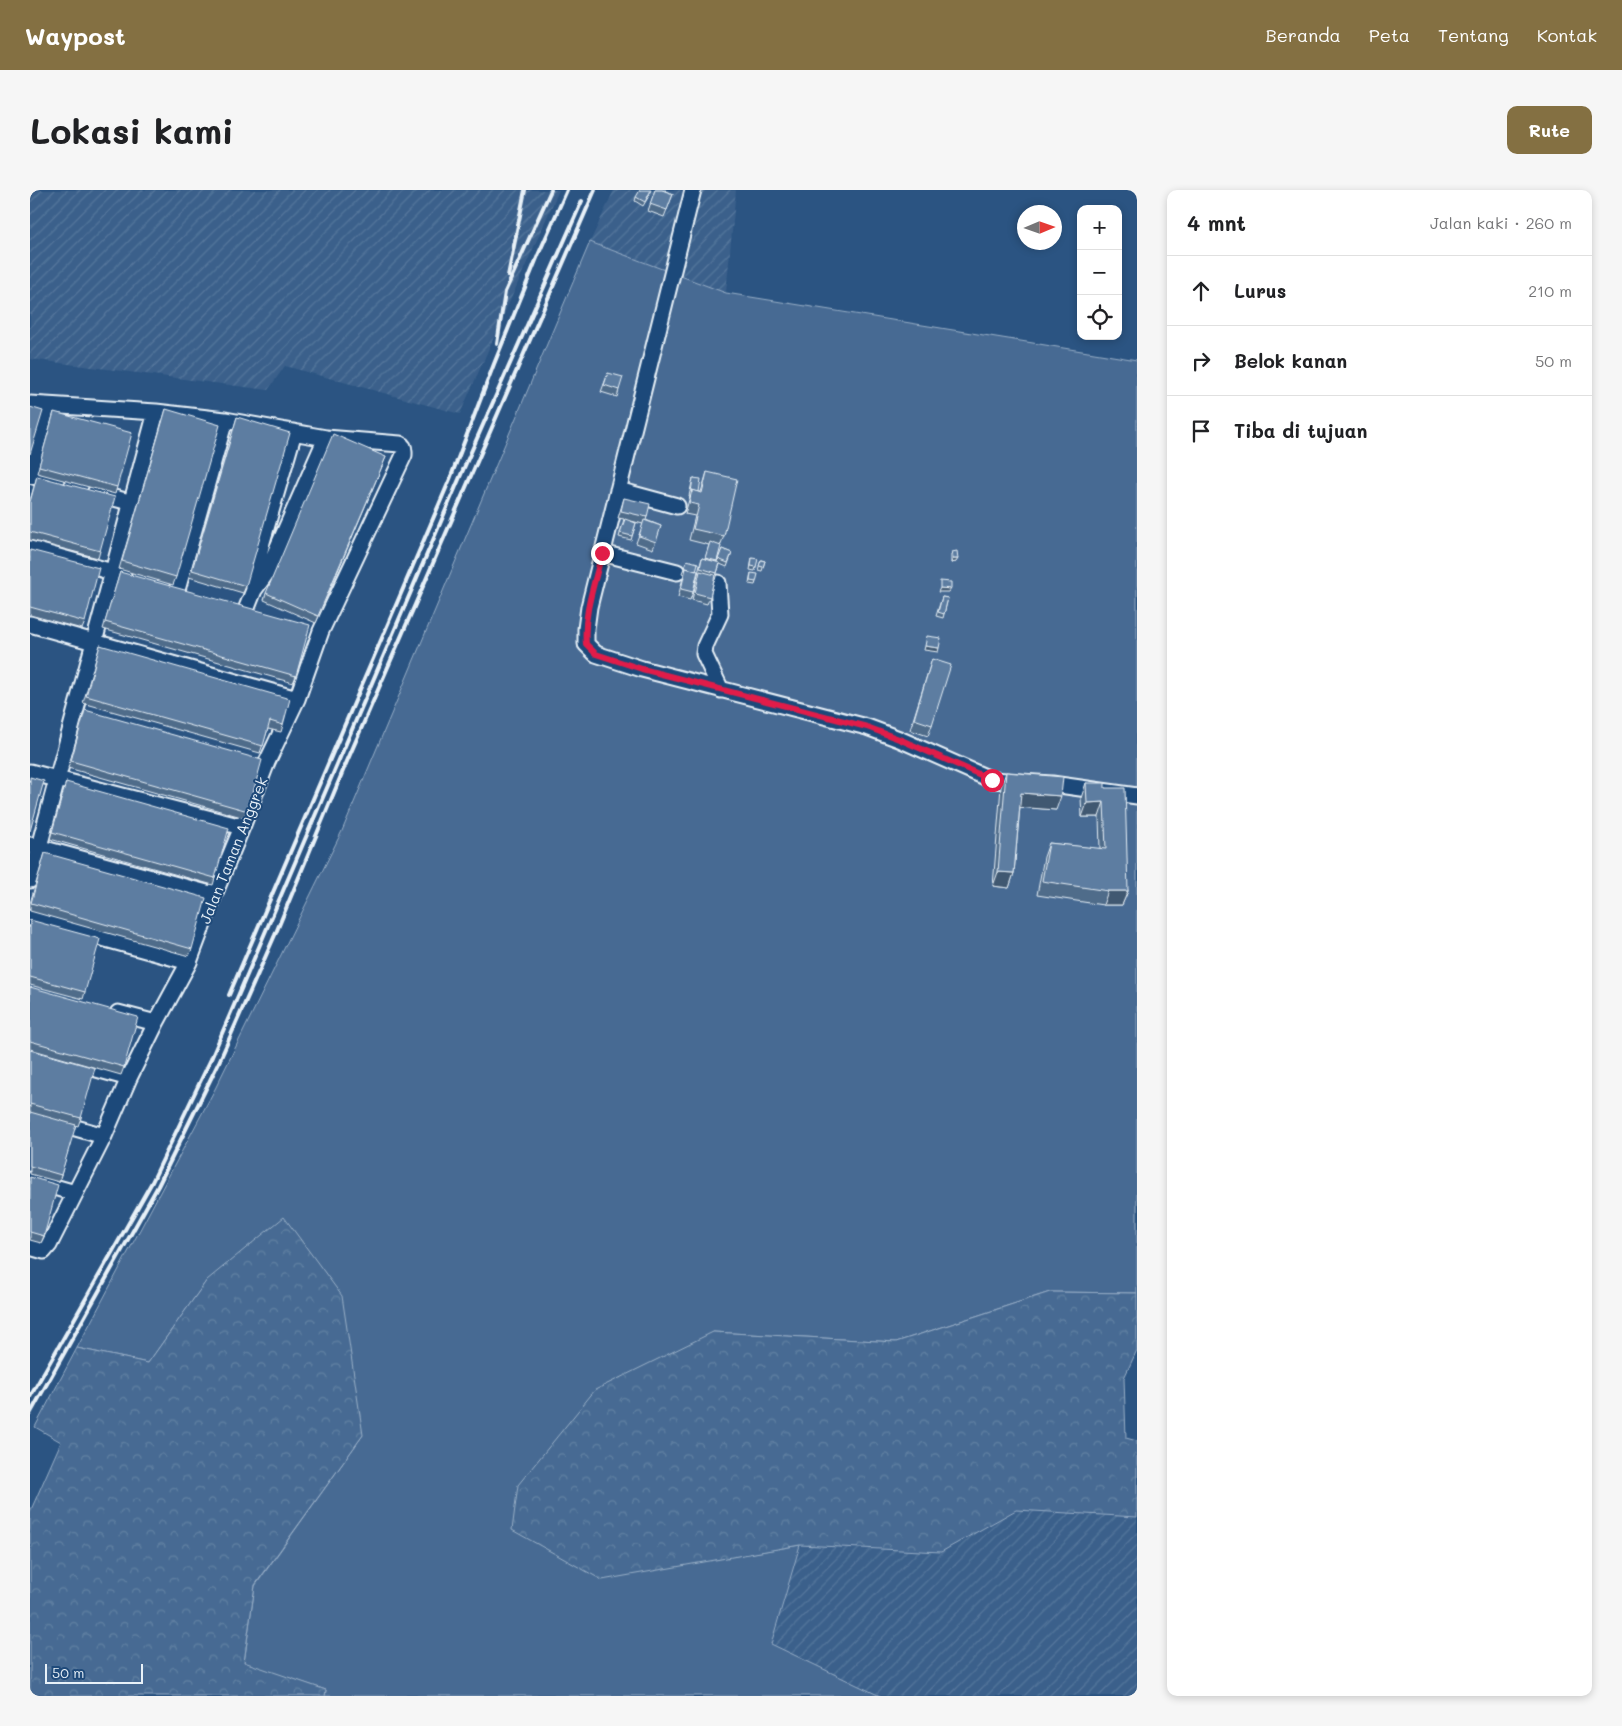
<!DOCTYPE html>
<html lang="id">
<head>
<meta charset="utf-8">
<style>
	:root { --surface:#fff; --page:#f6f6f6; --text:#202124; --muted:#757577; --line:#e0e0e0; --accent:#847042 }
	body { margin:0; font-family:Mali,sans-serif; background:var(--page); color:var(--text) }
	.controls { position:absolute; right:15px; top:15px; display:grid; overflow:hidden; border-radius:10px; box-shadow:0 2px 8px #0003 }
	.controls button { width:45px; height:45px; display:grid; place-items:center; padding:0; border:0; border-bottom:1px solid var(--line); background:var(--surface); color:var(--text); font:25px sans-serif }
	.compass { position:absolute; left:987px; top:15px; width:45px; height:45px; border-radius:50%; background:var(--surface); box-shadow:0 2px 8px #0003; rotate:88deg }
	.scale { position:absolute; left:15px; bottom:12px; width:98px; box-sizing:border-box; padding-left:5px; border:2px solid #e8f1f8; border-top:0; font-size:14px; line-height:18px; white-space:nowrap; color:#e8f1f8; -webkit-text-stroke:4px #1f4a7a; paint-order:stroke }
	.stop { position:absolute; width:15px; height:15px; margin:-11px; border:4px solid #e11d48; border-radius:50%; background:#fff }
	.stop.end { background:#e11d48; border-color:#fff; box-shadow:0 1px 5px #0008 }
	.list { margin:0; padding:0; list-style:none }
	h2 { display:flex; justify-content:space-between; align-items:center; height:65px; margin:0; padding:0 20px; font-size:21px }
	h2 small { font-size:16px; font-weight:400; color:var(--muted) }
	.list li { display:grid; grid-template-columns:32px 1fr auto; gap:15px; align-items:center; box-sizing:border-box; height:70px; padding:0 20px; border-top:1px solid var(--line) }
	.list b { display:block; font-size:19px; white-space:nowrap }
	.list em { font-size:16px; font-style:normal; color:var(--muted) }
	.icon { flex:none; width:28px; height:28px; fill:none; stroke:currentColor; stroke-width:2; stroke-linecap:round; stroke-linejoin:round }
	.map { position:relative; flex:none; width:1107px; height:1506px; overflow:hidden; border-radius:10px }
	header { display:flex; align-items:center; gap:30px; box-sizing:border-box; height:70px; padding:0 25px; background:var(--accent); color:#fff }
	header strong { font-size:24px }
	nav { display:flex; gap:28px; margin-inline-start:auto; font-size:18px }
	.intro { display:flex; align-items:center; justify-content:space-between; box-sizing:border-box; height:120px; padding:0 30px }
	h1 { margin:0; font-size:35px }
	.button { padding:12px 22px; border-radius:10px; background:var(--accent); color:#fff; font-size:18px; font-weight:700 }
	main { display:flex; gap:30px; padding:0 30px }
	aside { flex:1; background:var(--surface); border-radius:10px; box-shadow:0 2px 8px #0003 }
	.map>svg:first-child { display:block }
</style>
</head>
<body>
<header>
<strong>Waypost</strong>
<nav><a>Beranda</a><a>Peta</a><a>Tentang</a><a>Kontak</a></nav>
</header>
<div class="intro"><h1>Lokasi kami</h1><a class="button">Rute</a></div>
<main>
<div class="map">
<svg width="1107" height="1506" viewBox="0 0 1107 1506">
	<defs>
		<pattern id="industrial-furrows" width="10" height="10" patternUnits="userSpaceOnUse" patternTransform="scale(1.25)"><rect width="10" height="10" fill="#3a608b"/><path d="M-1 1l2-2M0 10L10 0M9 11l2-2" fill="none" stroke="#56779c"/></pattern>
		<pattern id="forest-crowns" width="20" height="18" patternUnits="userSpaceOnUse" patternTransform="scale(1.25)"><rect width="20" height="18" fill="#476b93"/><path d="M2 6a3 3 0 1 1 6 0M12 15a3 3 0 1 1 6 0" fill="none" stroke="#6281a3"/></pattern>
	</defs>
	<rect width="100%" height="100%" fill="#2b5482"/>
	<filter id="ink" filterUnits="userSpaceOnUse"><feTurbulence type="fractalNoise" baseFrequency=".02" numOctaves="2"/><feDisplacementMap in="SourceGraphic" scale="10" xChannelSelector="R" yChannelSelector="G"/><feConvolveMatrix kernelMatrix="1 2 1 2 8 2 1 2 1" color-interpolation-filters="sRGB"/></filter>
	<g filter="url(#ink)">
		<path fill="url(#industrial-furrows)" d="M0 0H529L430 224 255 176 238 200 0 169Z
			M584 0H706L696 103 560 52Z
			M986 1320 1107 1327V1506H850L741 1454 770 1355 911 1362Z"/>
		<path fill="#476b93" stroke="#98aec6" d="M560 52 696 103 1107 170V1103L1020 1102 866 1152 683 1142 682 1370 770 1355 741 1454 850 1506H295L296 1500 214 1473 225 1396 333 1245 177 1090 118 1173 47 1158 185 899 312 641Z"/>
		<path fill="url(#forest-crowns)" stroke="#98aec6" d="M254 1027 312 1106 333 1245 225 1395 214 1472 296 1500 295 1506H0V1322L31 1252 5 1237 47 1158 118 1173 177 1090Z
			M1020 1102 1107 1103V1160L1094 1188 1096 1248 1107 1251V1327L986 1320 911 1362 770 1355 572 1390 482 1340 488 1295 565 1200 683 1142 866 1152Z"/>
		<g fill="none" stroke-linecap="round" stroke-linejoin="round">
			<defs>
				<path id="minor" d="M663 0 559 417 556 439V454L566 464 612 479 837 537 869 549 962 590 1022 594 1107 606
					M0 214 126 222 195 230 296 248 370 254C375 256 374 261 374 265L291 441 267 509 237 572 212 637 184 705 159 772 126 833 99 888 74 946 19 1055 14 1061 0 1057
					M0 283 18 217
					M0 285 26 293
					M588 300 647 316
					M65 303 103 313
					M0 359 93 385
					M572 363 647 382
					M688 393 690 424 675 456 674 464 691 500
					M147 400 195 230
					M224 400V386L232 352 264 242
					M216 420 224 400 237 382 296 248
					M0 434 267 509
					M0 582 212 637
					M0 655 184 705
					M0 690 126 222
					M0 728 159 772
					M88 823 126 833
					M45 873 99 888
					M0 925 74 946
					M0 990 45 1003"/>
			</defs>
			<use href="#minor" stroke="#e8f1f8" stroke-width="19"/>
			<use href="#minor" stroke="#1f4a7a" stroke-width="15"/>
			<path stroke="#e8f1f8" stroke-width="4" d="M478 86 495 0
				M467 154 475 102 521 0
				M199 805 420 289 464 174 509 63 537 0
				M0 1207 122 992 181 869 433 280 552 11
				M0 1224 128 996 189 872 245 745 315 576 565 0"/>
		</g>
		<path fill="#506c8a" stroke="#e8f1f8" d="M625 0H636L635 1 643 4 634 27 618 21Z
			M620 4 613 16 605 11 606 7Z
			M578 183 589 200 587 207 571 202Z
			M136 219 146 387 143 395 89 379Z
			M24 222 87 297 85 304 7 283Z
			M207 227 216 396 213 403 159 387Z
			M356 267 286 433 234 410 236 403Z
			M677 282 694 346 690 356 686 372H687L692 359 702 363 697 377 690 374 687 383 685 390H684L680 407 677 414 662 410 670 375 672 368 675 369 679 355 659 350 665 326 655 324 660 306H659L663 288 669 302H671Z
			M7 286 70 361 68 368 0 350V310Z
			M594 308 617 327 616 330 631 336 623 359 606 353 613 334 601 331 606 333 601 350 589 347 594 329 588 328Z
			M0 360 55 432 52 439 0 425Z
			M922 362 926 372 921 373V365Z
			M722 368 726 377 725 381 720 380Z
			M657 370 666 381 663 402 660 410 648 407 654 384 652 383Z
			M731 370 735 371 732 381 728 380Z
			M90 382 266 486 263 493 73 439Z
			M721 383 726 392 725 395 719 394Z
			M912 407 918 408 913 428 906 426Z
			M70 455 253 535 251 542 238 539 230 563 53 513Z
			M902 469V535L898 546 880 540Z
			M55 520 218 621 215 628 38 578Z
			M976 582 1026 620 990 617 984 683 979 698 963 696 971 597Z
			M36 592 185 688 183 695 20 649Z
			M1056 593 1075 598 1098 701 1092 715H1073L1007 705 1014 667 1019 653 1070 659 1069 627H1052L1051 608Z
			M15 663 162 759 159 766 0 721V713Z
			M0 730 55 802 53 809 0 795Z
			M0 797 94 877 91 885 0 859Z
			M0 860 51 928 48 936 45 935 29 992 0 984Z
			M0 987 14 1046 11 1053 0 1050Z"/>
		<path fill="#415871" stroke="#e8f1f8" d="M923 369H928L926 372 921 373Z
			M910 398 921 399 919 402H908Z
			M895 456 909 458 908 462 894 460Z
			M991 603 1031 606 1026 620 986 617Z
			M1074 612 1069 627H1052L1057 613Z
			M968 682 984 683 979 698 963 696Z
			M1078 701H1098L1092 715H1073Z"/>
		<path fill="#5d7da1" stroke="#e8f1f8" d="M610 0H621L615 12 606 7Z
			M625 0H632L643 4 637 20 620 14Z
			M578 183 593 187 589 200 574 195Z
			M0 217 13 221 0 264Z
			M136 219 190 235 146 387 92 371Z
			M24 222 102 243 87 297 9 276Z
			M207 227 260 243 216 396 162 380Z
			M303 244 356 267 288 426 236 403Z
			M677 282 707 289 694 346 663 339 669 315 659 313 662 300 672 303Z
			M7 286 85 307 70 361 0 342V312Z
			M663 288 671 289 669 302 662 300V303L661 302Z
			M594 308 620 314 617 327 591 321Z
			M595 329 606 333 602 346 590 343Z
			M614 330 631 336 626 352 609 346Z
			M680 352 691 356 687 371 675 368Z
			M692 359 702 363 698 373 688 369Z
			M0 360 69 378 55 432 0 417Z
			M927 361 928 369H923L922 362Z
			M672 368 690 373 687 383 670 378Z
			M722 368 728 369 726 377 721 376Z
			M657 370 668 373 666 381 656 378 655 380H654Z
			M731 370 735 371 733 377 729 376Z
			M656 378 668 381 663 402 651 399Z
			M670 381 685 385 680 407 665 403Z
			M90 382 280 435 266 486 75 432Z
			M721 383 728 384 726 392 720 391Z
			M910 391 921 392V399L910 398Z
			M912 407 918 408 914 424 908 422Z
			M897 446 911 448 909 458 895 456Z
			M70 455 260 509 253 535 240 531 233 556 56 506Z
			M902 469 921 475 902 535 884 529Z
			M55 520 232 570 218 621 41 571Z
			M976 582 1033 587 1031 606 991 603 984 683 968 682Z
			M0 587 14 591 0 641Z
			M36 592 199 638 185 688 22 642Z
			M1056 593H1075V598H1095L1098 701H1078L1012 691 1019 653 1076 659 1074 612 1057 613Z
			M15 663 176 708 162 759 1 713Z
			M0 730 70 749 55 802 0 787Z
			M0 797 108 827 94 877 0 851Z
			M0 860 65 878 51 928 0 914Z
			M0 922 46 935 31 985 0 976Z
			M0 987 28 995 14 1046 0 1042Z"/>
	</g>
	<g fill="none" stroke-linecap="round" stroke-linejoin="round" filter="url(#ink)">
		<path stroke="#e11d48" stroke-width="6" d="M572 363C565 392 553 424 556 454L566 464 612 479 837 537 869 549 962 590"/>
	</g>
	<g text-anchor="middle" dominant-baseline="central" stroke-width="4" stroke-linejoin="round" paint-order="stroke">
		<g font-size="15" fill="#e8f1f8" stroke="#1f4a7a">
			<text transform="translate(203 660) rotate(-68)">Jalan Taman Anggrek</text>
		</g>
	</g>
</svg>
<div class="controls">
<button>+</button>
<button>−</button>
<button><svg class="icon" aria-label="locate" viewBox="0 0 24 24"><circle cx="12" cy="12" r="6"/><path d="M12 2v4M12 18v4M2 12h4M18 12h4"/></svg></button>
</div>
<svg class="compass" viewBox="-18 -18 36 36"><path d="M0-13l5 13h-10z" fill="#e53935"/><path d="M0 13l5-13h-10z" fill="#757577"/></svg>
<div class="scale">50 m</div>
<div class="stop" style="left:962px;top:590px"></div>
<div class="stop end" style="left:572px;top:363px"></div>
</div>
<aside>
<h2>4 mnt<small>Jalan kaki · 260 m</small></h2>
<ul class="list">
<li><svg class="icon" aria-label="ahead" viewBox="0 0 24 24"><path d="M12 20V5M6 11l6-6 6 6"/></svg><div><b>Lurus</b></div><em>210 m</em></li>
<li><svg class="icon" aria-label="right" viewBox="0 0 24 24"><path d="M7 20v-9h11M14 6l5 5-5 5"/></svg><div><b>Belok kanan</b></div><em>50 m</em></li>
<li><svg class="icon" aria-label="arrive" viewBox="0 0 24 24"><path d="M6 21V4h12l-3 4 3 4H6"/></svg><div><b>Tiba di tujuan</b></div></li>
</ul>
</aside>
</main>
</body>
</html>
